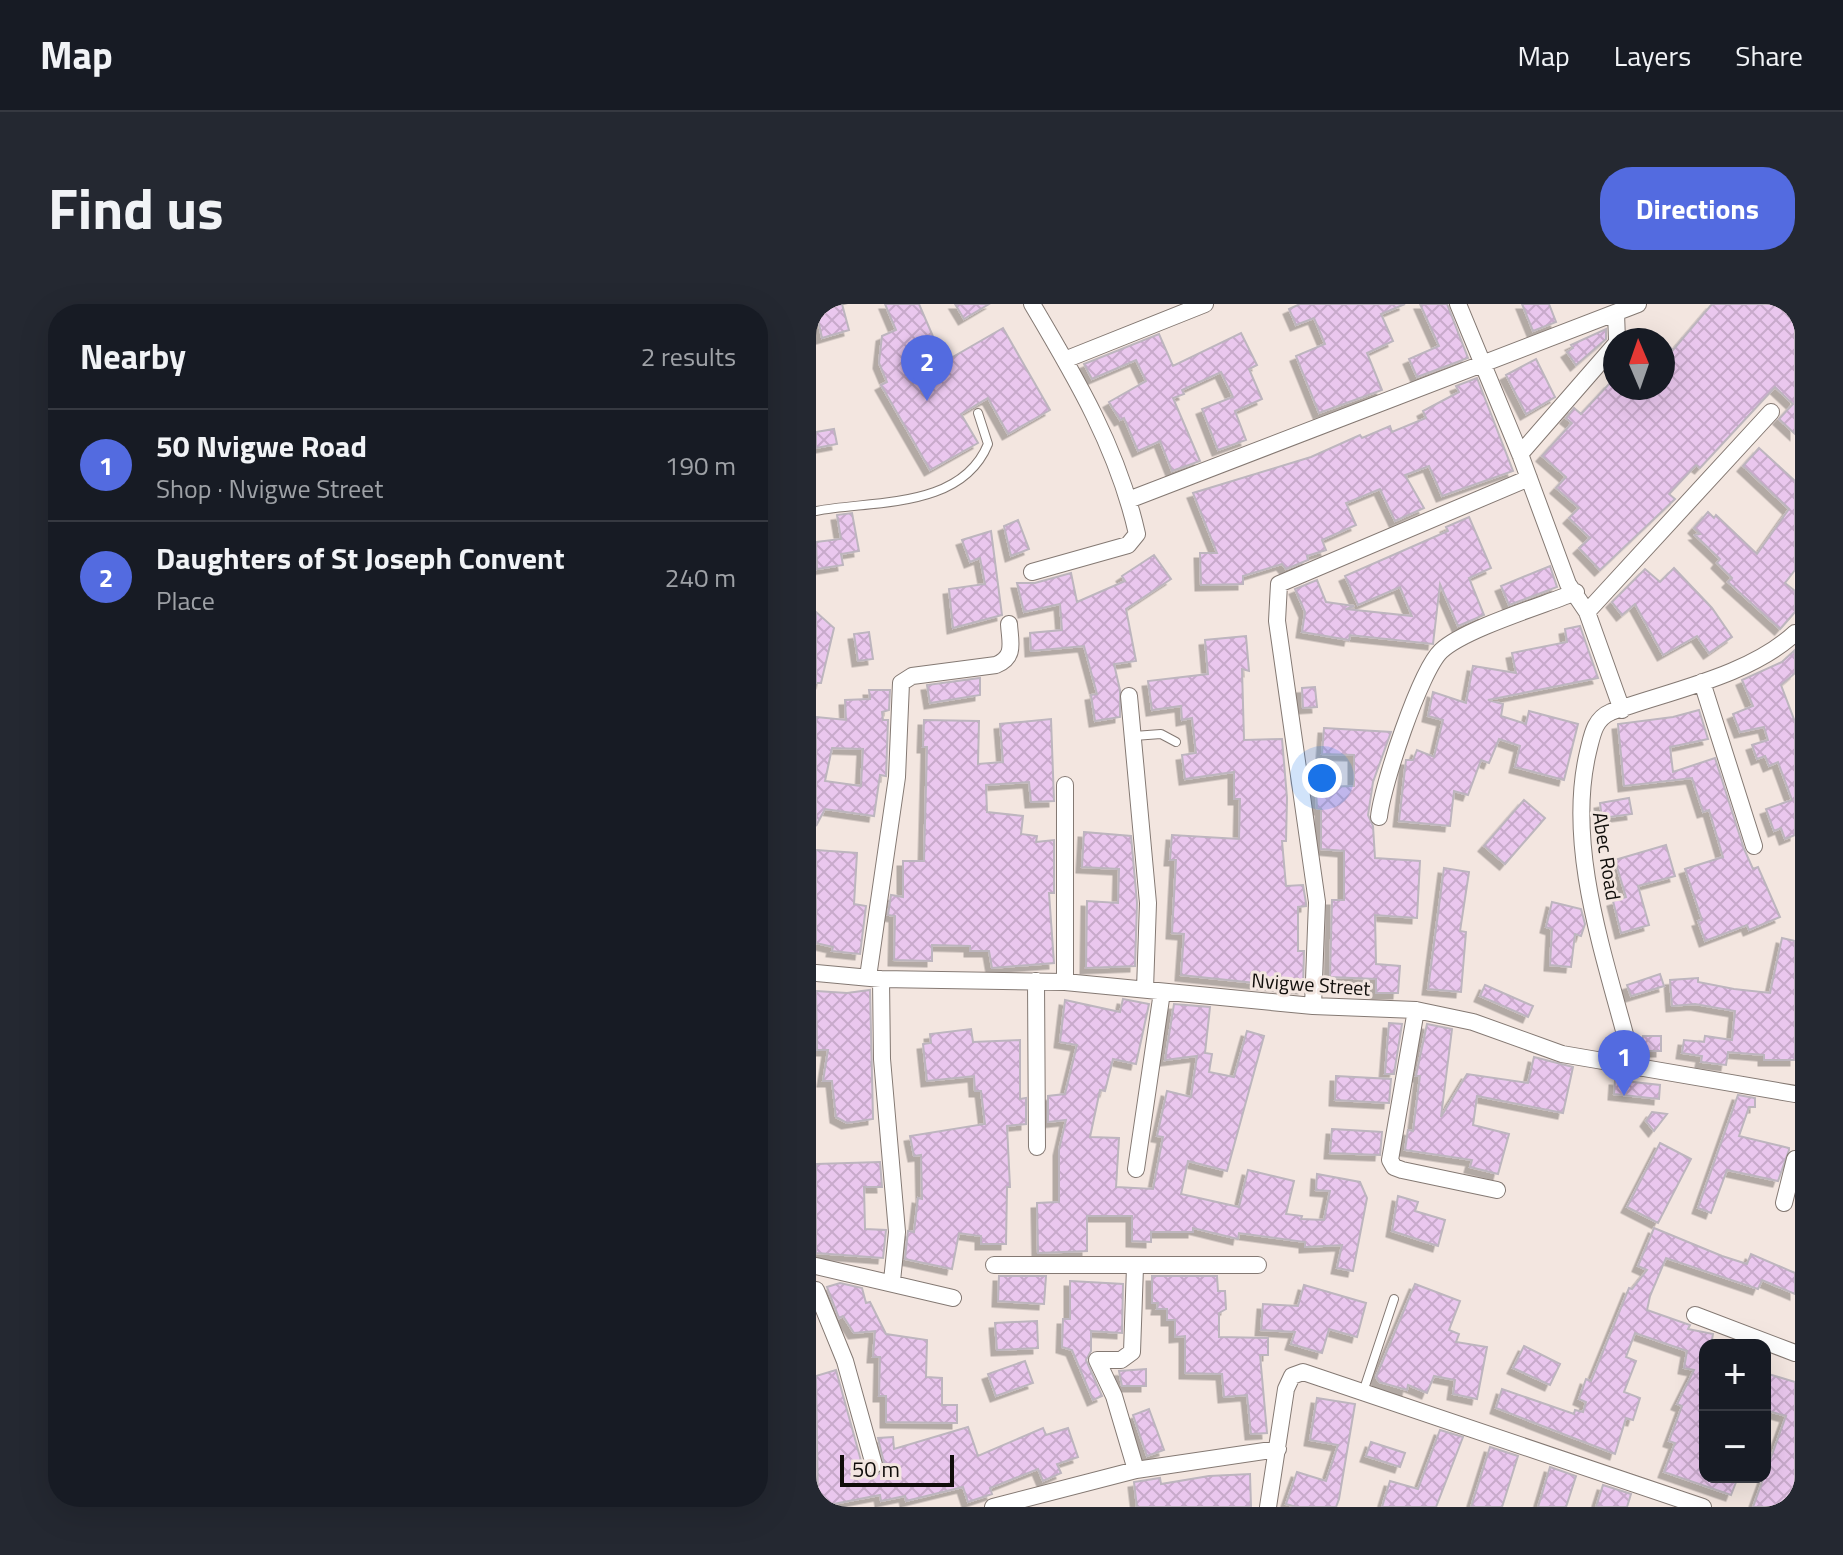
<!DOCTYPE html>
<html lang="en">
<head>
<meta charset="utf-8">
<style>
	:root { --surface:#171b24; --page:#242831; --text:#f1f3f6; --muted:#9ea1a6; --line:#363941; --accent:#536be0 }
	body { margin:0; font-family:"Titillium Web",sans-serif; background:var(--page); color:var(--text) }
	.controls { position:absolute; right:24px; bottom:24px; display:grid; overflow:hidden; border-radius:16px; box-shadow:0 8px 32px #0002 }
	.controls button { width:72px; height:72px; display:grid; place-items:center; padding:0; border:0; border-bottom:2px solid var(--line); background:var(--surface); color:var(--text); font:40px sans-serif }
	.compass { position:absolute; left:787px; top:24px; width:72px; height:72px; border-radius:50%; background:var(--surface); box-shadow:0 8px 32px #0002; rotate:358deg }
	.scale { position:absolute; left:24px; bottom:20px; width:114px; box-sizing:border-box; padding-left:8px; border:4px solid #100d0a; border-top:0; font-size:22px; line-height:28px; white-space:nowrap; color:#100d0a; -webkit-text-stroke:6px #f3e6e0; paint-order:stroke }
	.you { position:absolute; left:506px; top:474px; width:28px; height:28px; margin:-20px; border:6px solid #fff; border-radius:50%; background:#1a73e8; box-shadow:0 0 0 12px #1a73e833 }
	.badge { display:grid; place-items:center; width:52px; height:52px; border-radius:50%; background:var(--accent); color:#fff; font-size:26px; font-weight:700 }
	.pin { position:absolute; translate:-50% -66px; filter:drop-shadow(0 2px 4px #0008) }
	.pin::after { content:''; position:absolute; top:42px; width:28px; height:24px; background:inherit; clip-path:polygon(0 0,100% 0,50% 100%) }
	.list { margin:0; padding:0; list-style:none }
	h2 { display:flex; justify-content:space-between; align-items:center; height:104px; margin:0; padding:0 32px; font-size:34px }
	h2 small { font-size:26px; font-weight:400; color:var(--muted) }
	.list li { display:grid; grid-template-columns:52px 1fr auto; gap:24px; align-items:center; box-sizing:border-box; height:112px; padding:0 32px; border-top:2px solid var(--line) }
	.list b { display:block; font-size:30px; white-space:nowrap }
	.list p { margin:0; font-size:26px; white-space:nowrap; color:var(--muted) }
	.list em { font-size:26px; font-style:normal; color:var(--muted) }
	.map { position:relative; flex:none; width:979px; height:1203px; overflow:hidden; border-radius:32px }
	header { display:flex; align-items:center; gap:48px; box-sizing:border-box; height:112px; padding:0 40px; background:var(--surface); border-bottom:2px solid var(--line) }
	header strong { font-size:38px }
	nav { display:flex; gap:44px; margin-inline-start:auto; font-size:28px }
	.intro { display:flex; align-items:center; justify-content:space-between; box-sizing:border-box; height:192px; padding:0 48px }
	h1 { margin:0; font-size:56px }
	.button { padding:20px 36px; border-radius:32px; background:var(--accent); color:#fff; font-size:28px; font-weight:700 }
	main { display:flex; gap:48px; padding:0 48px }
	aside { flex:1; background:var(--surface); border-radius:32px; box-shadow:0 8px 32px #0002 }
	.map>svg:first-child { display:block }
</style>
</head>
<body>
<header>
<strong>Map</strong>
<nav><a>Map</a><a>Layers</a><a>Share</a></nav>
</header>
<div class="intro"><h1>Find us</h1><a class="button">Directions</a></div>
<main>
<aside>
<h2>Nearby<small>2 results</small></h2>
<ul class="list">
<li><span class="badge">1</span><div><b>50 Nvigwe Road</b><p>Shop · Nvigwe Street</p></div><em>190 m</em></li>
<li><span class="badge">2</span><div><b>Daughters of St Joseph Convent</b><p>Place</p></div><em>240 m</em></li>
</ul>
</aside>
<div class="map">
<svg width="979" height="1203" viewBox="0 0 979 1203">
	<defs>
		<pattern id="building-cross-hatch" width="8" height="8" patternUnits="userSpaceOnUse" patternTransform="scale(2)"><rect width="8" height="8" fill="#eac7ee"/><path d="M0 0l8 8M0 8l8-8" fill="none" stroke="#c8aacb"/></pattern>
		<filter id="shadow"><feDropShadow dx="-5.5" dy="5.5" stdDeviation="0" flood-color="#0004"/></filter>
	</defs>
	<rect width="100%" height="100%" fill="#f3e6e0"/>
	<path fill="url(#building-cross-hatch)" stroke="#bdb5be" stroke-width="2" fill-rule="evenodd" filter="url(#shadow)" d="M26 0 33 26 6 34 0 6Z
		M69 0H103L128 58 187 24 234 106 192 130 172 94 145 110 162 139 114 166 65 81 71 78 63 59 66 32 80 26Z
		M139 0H173L148 15Z
		M484 0H589L565 10 577 37 551 49 566 86 503 109 480 52 509 40 498 14 480 21 473 5Z
		M604 0H631L652 54 601 73 593 55 623 42Z
		M706 0H733L740 18 717 27Z
		M896 0H979V130L963 115 977 100 959 83 884 164 880 161 853 190 859 195 784 266 763 244 774 234 753 214 763 204 740 184 750 173 726 152 756 119 750 114 758 104 765 110 794 79 799 84H847V36L857 46Z
		M790 25V35L760 61 751 48 757 44 755 41Z
		M425 29 441 61 433 65 446 95 419 107 430 136 402 146 386 105 417 93 405 68 366 86 368 90 357 94 384 157 356 167 344 137 322 147 308 114 304 116 293 98 330 77 320 56 276 75 268 60 343 30 357 62Z
		M720 55 739 93 710 110 690 71Z
		M661 74 697 167 626 192 613 162 589 171 608 204 579 217 564 185 530 199 540 221 506 236 510 246 491 252 492 256 470 265 466 260 427 272V280L385 281 384 249H401L377 189 495 153 544 131 546 134 574 122 576 128 610 114 607 107 643 88 640 82Z
		M18 125 21 140 0 144V128Z
		M943 144 979 177V266L969 279 979 287V308L964 325 912 278 916 274 901 259 904 255 879 231 884 230 878 224 892 208 898 214 900 211 941 250 973 205 927 162Z
		M36 209 43 247 25 250 27 261 1 265 0 238 25 235 21 211Z
		M653 213 675 264 653 274 668 311 642 322 624 280 617 340 534 331 533 336 486 328 489 308 479 285 501 276 510 298 538 302 530 305 596 312 584 283 542 301 529 272 632 227 630 223Z
		M202 216 213 245 195 252 188 222Z
		M175 227 186 311 137 324 133 285 169 280 164 254 154 258 146 236Z
		M338 251 355 275 310 305 320 357 298 360 304 386V413L279 417 275 391 281 390 268 342 215 347 214 329 246 326 244 300 208 308 201 279H219L255 269 261 298 309 277 306 272Z
		M734 262 741 283 693 301 685 282Z
		M858 264 896 304 916 333 893 349 881 332 847 351 819 300 806 311 796 298 829 265 844 278Z
		M0 308 18 324 5 379H0Z
		M764 322 782 374 672 396 687 400 685 412 710 420 713 407 762 420 748 476 699 463 704 442 683 435 673 459 665 456 652 491 638 487 634 522 583 517 590 456H597L601 446 618 453 627 416 612 412 617 388 650 399 657 362 700 369 696 349 751 338 749 325Z
		M53 328 57 355 42 357 38 330Z
		M430 332 433 367 426 365 428 436 466 435 471 494 470 537H466L470 582 487 581 490 599V602L482 603V647H488L487 684 365 671 368 630 356 629 360 556H354L356 531 423 535 424 495H418V468L369 475 366 451 380 449 376 414 366 416 365 402 336 406 332 377 392 370 389 336Z
		M979 346V369L965 381 979 418V531L969 535 965 524 958 527 950 505 976 496 962 458 953 462 949 452 941 455 936 441 952 436 948 423 924 428 917 410 937 402 926 376 966 358Z
		M164 374V391L114 399 111 381Z
		M499 383 501 403 487 404 486 384Z
		M53 386H74L73 406 66 408 67 416H72L70 472 64 471 58 512 9 505 0 522V413L30 416 29 396 54 395ZM16 444 47 445 45 482 9 477Z
		M883 406 892 435 854 443 857 468 899 454 928 545 937 565 942 563 964 613 933 626 931 621 889 637 882 617 886 616 869 565 907 553 893 506 887 508 876 474 808 482 802 420 857 413Z
		M235 415 238 497 215 498 213 478 170 481 171 508 207 512 205 530 221 532 220 538 238 536V589H233L238 659 176 664 173 647H154V642L116 641V657L78 656 79 612 72 611 75 591 87 593V557H108L111 443H107L108 416 163 417 162 460 187 458 184 420Z
		M508 424 575 428 557 478 552 511 557 522 559 554 604 557 601 614 559 611 560 660 584 662 582 689H560V675L514 673 516 596H528V547L505 545V505H501L500 483 538 482V451L506 450Z
		M813 494 816 510 786 514 784 499Z
		M708 496 729 514 689 560 668 542Z
		M268 528 315 532 321 599 319 662 270 664 271 597 302 599 303 565 266 563Z
		M850 541 859 572 822 582 833 621 805 629 797 597 810 593 799 556Z
		M0 546 41 549 38 600 50 602 44 650 16 647 17 643 0 639Z
		M628 564 653 568 644 627 650 628 645 688 612 685Z
		M736 598 765 605 769 620 765 632 759 630 755 663 734 661 736 625 730 623Z
		M966 634 979 637V756H948V751L912 748 910 761 885 758 886 752 866 749 868 736 888 738 889 732 916 736 919 707 879 700 856 702 854 676 882 674V678L918 685 954 689Z
		M844 670 848 682 815 692 811 681Z
		M669 681 717 702 712 713 664 692Z
		M54 686 57 815 31 819 20 813 16 777H7L12 746H1L0 687 31 689Z
		M307 695 333 700 320 760 297 755 289 787 284 786 274 833 303 834 300 883 337 885 347 833 341 832 351 787 375 793 381 752 349 756 358 700 394 703 389 749 396 750 393 768 418 773 431 727 448 732 411 867 372 857 365 890 423 903 432 866 478 877 470 910 486 912 485 915 508 916 514 887 500 886 501 870 544 878 551 894 537 967 521 964 526 941 489 943V938L423 929 422 935 377 924V928H335V938L316 937V912H271V947L222 949 221 899 243 898V846L250 816 232 818V792L249 790 261 741 244 738 249 696 304 708Z
		M573 719 586 720 578 770H569Z
		M611 720 636 725 625 813 651 770 712 779 718 753 757 763 747 809 661 792 657 821 693 830 682 870 654 863 656 856 589 846 592 826 597 827 604 772H600Z
		M155 725 157 738 204 736V795L210 794V820L191 822 194 883H191L190 940H165V932L143 929 136 965 89 955 92 927 98 928 102 894 106 895 105 851 98 852 94 832 169 820 165 787H159L158 772 111 777 107 740 115 739 114 730Z
		M827 732H845V747H826Z
		M520 772 575 775 573 799 519 796Z
		M799 776 844 781 843 795 798 790Z
		M922 791 939 794V803H933L923 832 973 844V846L962 877 911 866 895 909 882 904Z
		M836 808 851 810 838 827 830 817Z
		M516 825 566 828 564 851 514 849Z
		M844 839 875 855 842 919 811 903Z
		M64 858 66 883H48L49 925 70 926 67 954 0 949V860Z
		M582 892 602 898 599 907 629 916 622 942 576 927Z
		M838 924 906 952 931 960 935 950 979 969V990L946 976 942 985 850 954 834 992 831 1006 874 1021 872 1025 897 1030 895 1041H889V1173H922L915 1191 848 1168 859 1139 853 1137 866 1102 861 1100 878 1066 868 1064 871 1047 819 1029 810 1053 820 1057 808 1088 824 1094 817 1116 810 1114 799 1150 680 1104 686 1085 758 1110 759 1106 767 1108 770 1098 763 1095 770 1075 775 1077 813 984 816 985 831 966 822 962Z
		M183 972H230L228 1000 182 997Z
		M336 972H401L402 987H409L410 1005 403 1009V1033L452 1034V1051H444L451 1129 435 1130 431 1091 408 1093 406 1070 369 1069V1032L359 1033V1016H351V1005H341L342 999H336Z
		M254 977 307 980 306 1029 275 1027V1047L270 1056 286 1092 277 1096 256 1046 246 1043 247 1015H254Z
		M24 979 46 984 50 999 54 998 70 1030 111 1036 110 1073 126 1074V1101H141V1119L70 1118V1092H63L64 1053H57L59 1027 38 1029 27 1012 23 1014 11 983Z
		M599 980 644 997 633 1026 643 1030 640 1038 671 1043 661 1095 637 1090 639 1076 618 1072 611 1089 592 1081 591 1086 563 1078 560 1073Z
		M488 981 550 999 541 1033 513 1025 506 1049 475 1040 479 1028 445 1026 447 1000 482 1002Z
		M221 1017 222 1044 181 1046 179 1019Z
		M708 1042 744 1060 734 1081 697 1064Z
		M209 1057 217 1079 180 1092 172 1070Z
		M330 1065V1082H306L303 1067Z
		M20 1066 47 1164 55 1171 65 1169 69 1163 62 1134 77 1133 78 1145 152 1123 162 1152 227 1124 230 1131 252 1124 262 1153 241 1160 245 1169 227 1177 222 1165 174 1184 176 1190 152 1198 147 1183 90 1197 89 1192 65 1197 64 1191 2 1203 0 1072Z
		M949 1069 979 1078V1202L972 1199 971 1203H937L970 1112 949 1106Z
		M501 1094 539 1100 523 1195 520 1203H480L470 1200 481 1168 510 1177 522 1141 494 1136Z
		M333 1105 348 1146 331 1152 317 1111Z
		M624 1126 647 1133 620 1203H566L574 1177 602 1185Z
		M555 1138 589 1149 584 1163 550 1152Z
		M674 1143 702 1152 686 1203H655Z
		M734 1163 760 1172 750 1203H722Z
		M434 1170 435 1203H321L318 1178 344 1174 345 1180 393 1172Z
		M787 1181 815 1190 811 1203H780Z"/>
	<g fill="none" stroke-linecap="round" stroke-linejoin="round">
		<defs>
			<path id="service" d="M0 207C56 196 145 206 172 140L162 109
				M318 432 345 430 360 438
				M548 1085 578 995"/>
			<path id="minor" d="M642 0 704 150 752 280 771 308 806 406
				M800 9 801 36
				M251 55 389 0
				M704 150 799 41
				M315 195 822 0
				M216 268 312 241 321 230C302 145 260 74 216 0
				M771 308 955 108
				M886 378 938 542
				M313 392 332 599 329 685
				M249 481V678
				M563 513C566 482 604 367 625 347 648 325 728 301 760 288
				M0 669 65 675 249 678 497 702 600 706 657 718 746 750 979 790
				M52 673 81 473 85 379 96 372 180 361C200 353 194 338 193 320
				M65 675 66 755 81 928 76 977
				M220 677 221 843
				M497 702 501 598 461 317 463 280 713 174
				M600 706 574 856 578 863 586 866 681 886
				M818 765C794 666 748 549 772 448 776 432 778 415 795 408 853 387 933 372 979 329
				M320 865 346 688
				M968 899 979 855
				M178 961H442
				M0 962 137 994
				M319 963 316 1048 305 1056H281L298 1092 320 1166
				M0 986 29 1057 58 1161
				M879 1011 979 1049
				M177 1203 320 1166 462 1145
				M452 1203 470 1085 476 1072 487 1068 887 1203"/>
		</defs>
		<use href="#service" stroke="#847973" stroke-width="10"/>
		<use href="#minor" stroke="#847973" stroke-width="18"/>
		<use href="#service" stroke="#fff" stroke-width="8"/>
		<use href="#minor" stroke="#fff" stroke-width="16"/>
	</g>
	<g text-anchor="middle" dominant-baseline="central" stroke-width="6" stroke-linejoin="round" paint-order="stroke">
		<g font-size="20" fill="#100d0a" stroke="#f3e6e0">
			<text transform="translate(791 552) rotate(81)">Abec Road</text>
			<text transform="translate(495 680) rotate(4)">Nvigwe Street</text>
		</g>
	</g>
</svg>
<div class="controls">
<button>+</button>
<button>−</button>
</div>
<svg class="compass" viewBox="-18 -18 36 36"><path d="M0-13l5 13h-10z" fill="#e53935"/><path d="M0 13l5-13h-10z" fill="#9ea1a6"/></svg>
<div class="scale">50 m</div>
<div class="you"></div>
<div class="pin badge" style="left:808px;top:792px">1</div>
<div class="pin badge" style="left:111px;top:97px">2</div>
</div>
</main>
</body>
</html>
